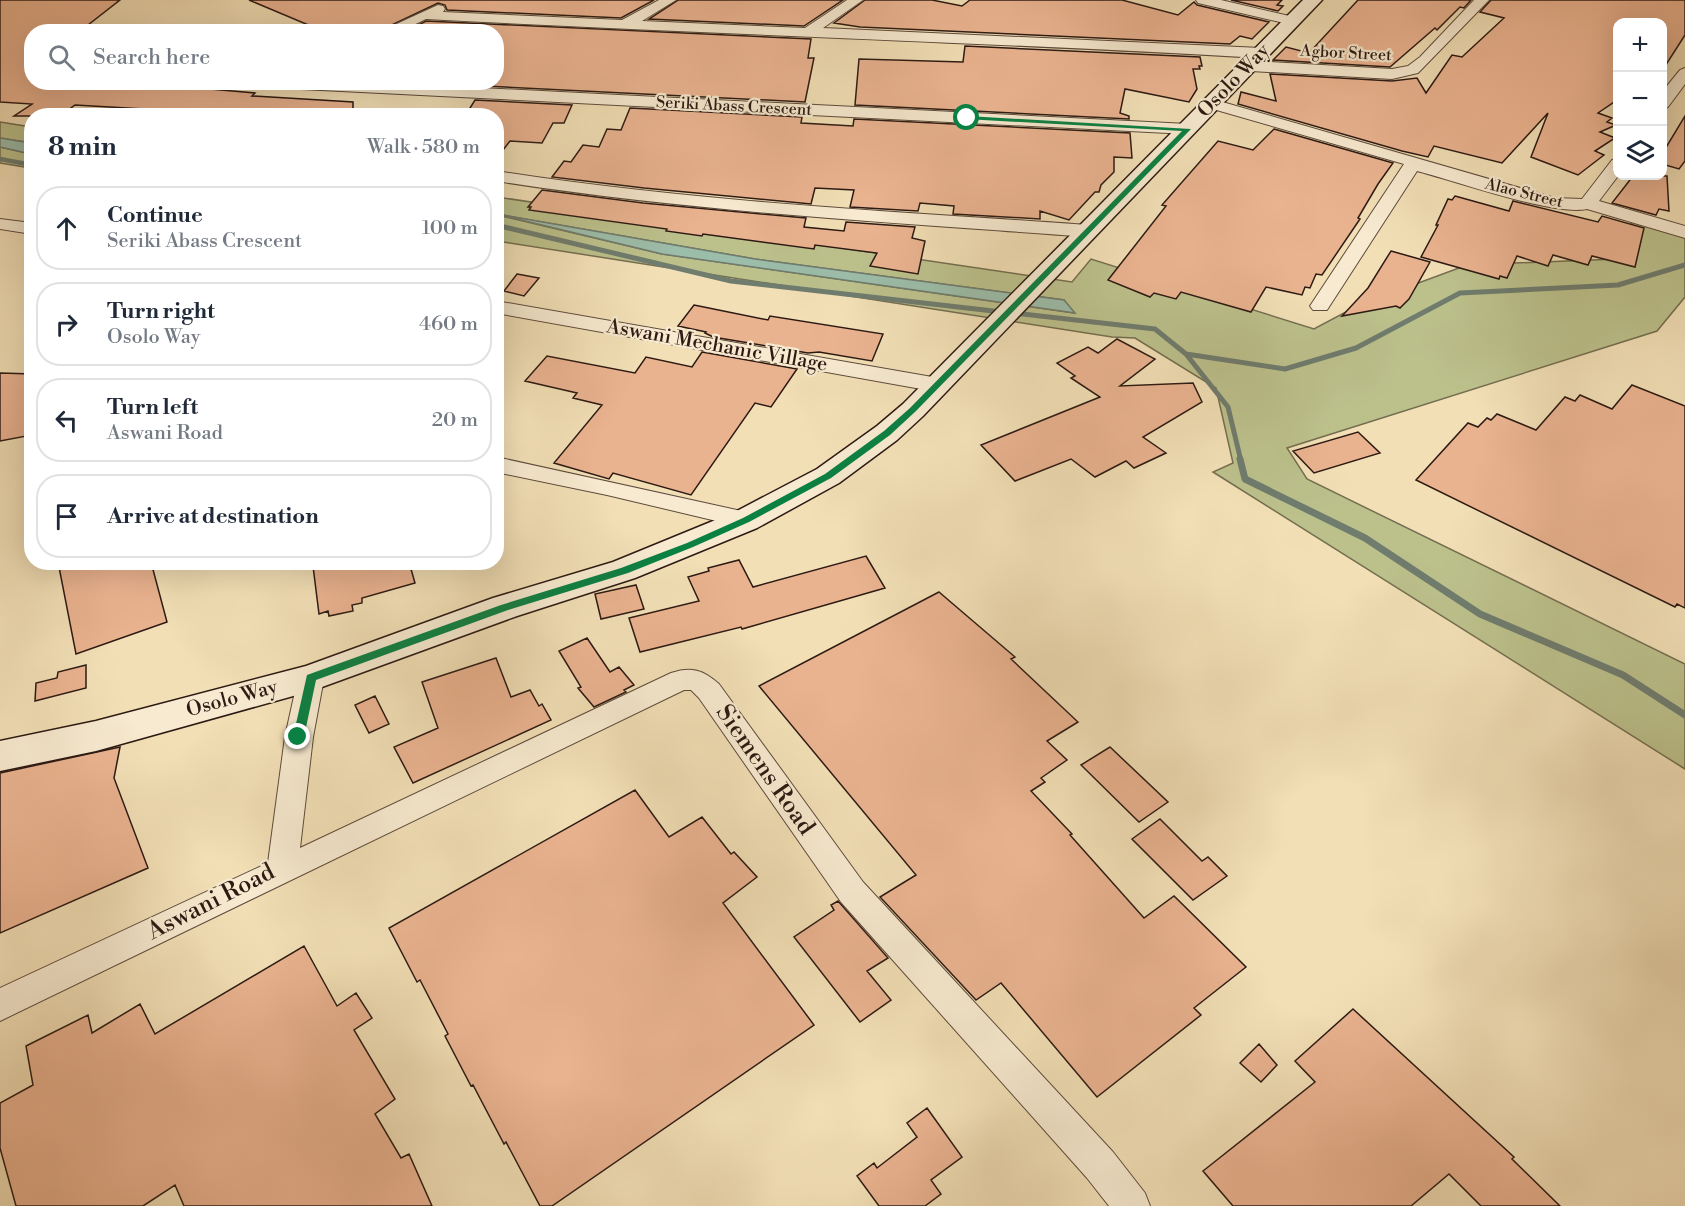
<!DOCTYPE html>
<html lang="en">
<head>
<meta charset="utf-8">
<style>
	:root { --surface:#fff; --page:#f6f6f7; --text:#1f2937; --muted:#747a83; --line:#e0e1e3 }
	body { margin:0; font-family:"Libre Bodoni",serif; background:var(--page); color:var(--text) }
	.controls { position:absolute; right:18px; top:18px; display:grid; overflow:hidden; border-radius:12px; box-shadow:0 6px 24px #0002 }
	.controls button { width:54px; height:54px; display:grid; place-items:center; padding:0; border:0; border-bottom:2px solid var(--line); background:var(--surface); color:var(--text); font:30px sans-serif }
	.stop { position:absolute; width:18px; height:18px; margin:-14px; border:4px solid #0b8043; border-radius:50%; background:#fff }
	.stop.end { background:#0b8043; border-color:#fff; box-shadow:0 2px 6px #0008 }
	.list { margin:0; padding:0; list-style:none }
	h2 { display:flex; justify-content:space-between; align-items:center; height:78px; margin:0; padding:0 24px; font-size:26px }
	h2 small { font-size:20px; font-weight:400; color:var(--muted) }
	.list li { display:grid; grid-template-columns:39px 1fr auto; gap:18px; align-items:center; box-sizing:border-box; height:84px; margin:0 12px 12px; padding:0 12px; border:2px solid var(--line); border-radius:24px }
	.list b { display:block; font-size:22px; white-space:nowrap }
	.list p { margin:0; font-size:20px; white-space:nowrap; color:var(--muted) }
	.list em { font-size:20px; font-style:normal; color:var(--muted) }
	.icon { flex:none; width:33px; height:33px; fill:none; stroke:currentColor; stroke-width:2; stroke-linecap:round; stroke-linejoin:round }
	.map { position:relative; flex:none; width:1685px; height:1206px; overflow:hidden }
	.search { position:absolute; background:var(--surface); box-shadow:0 6px 24px #0002; left:24px; top:24px; width:480px; height:66px; display:flex; align-items:center; gap:15px; box-sizing:border-box; padding:0 21px; border-radius:24px; color:var(--muted); font-size:22px }
	.panel { position:absolute; background:var(--surface); box-shadow:0 6px 24px #0002; left:24px; top:108px; width:480px; height:462px; border-radius:24px }
	.map>svg:first-child { display:block }
</style>
</head>
<body>
<div class="map">
<svg width="1685" height="1206" viewBox="0 0 1685 1206">
	<rect width="100%" height="100%" fill="#f2dfb6"/>
	<filter id="stains"><feTurbulence type="fractalNoise" baseFrequency=".00333" numOctaves="4"/><feColorMatrix values="0 0 0 0 .2 0 0 0 0 .09 0 0 0 0 .02 0 0 0 .5 -.17"/></filter>
	<radialGradient id="worn" r=".72"><stop offset=".6" stop-color="#630" stop-opacity="0"/><stop offset="1" stop-color="#630" stop-opacity=".3"/></radialGradient>
	<path fill="#bcc18c" stroke="#746e50" stroke-width="1.5" d="M0 122 31 127V143L0 138Z
		M0 147 31 154V168L0 163Z
		M497 197 1072 282 1091 259 1314 329 1359 305 1467 265 1616 259 1636 213 1685 234V297L1657 331 1287 448 1307 479 1685 664V769L1213 472 1233 463 1216 388 1135 338 1112 337 497 241V215L662 254 1074 313 1064 300 755 259 497 214Z"/>
	<path fill="#9cbdaa" stroke="#6f7c6e" stroke-width="1.5" d="M0 138 31 143V154L0 147Z
		M497 214 755 259 1064 300 1075 313 662 254Z"/>
	<g fill="none" stroke-linecap="round" stroke-linejoin="round">
		<path stroke="#6f7c6e" stroke-width="4.5" d="M0 159 32 165"/>
		<path stroke="#6f7c6e" stroke-width="5" d="M496 225 731 281 1002 312
			M1013 313 1155 329 1186 354 1228 407 1241 461
			M1186 354 1285 369 1356 348 1460 293 1618 285 1685 265"/>
		<path stroke="#6f7c6e" stroke-width="7" d="M1240 459 1245 479 1365 538 1480 614 1623 675 1685 715"/>
	</g>
	<path fill="#eab390" stroke="#2c1a13" stroke-width="1.5" d="M0 0H120L79 32H32V82H192L186 87 255 93 252 96 353 102V116L234 113 231 116H152L160 110 75 105 60 116H14L32 104 0 102Z
		M249 0H654L621 18 447 10 445 5 438 3 377 32H325Z
		M678 0H843L804 26 649 19Z
		M865 0H932L962 6 970 0H1122L1178 15 1194 2 1197 5 1269 22 1252 39 1240 36 1230 44 860 27 834 23Z
		M1231 0H1282L1277 5 1283 6 1278 11Z
		M1358 0H1471L1464 8 1460 7 1437 30 1435 28 1390 67 1273 60 1286 47 1309 53Z
		M1491 0H1685V35L1662 71V22H1617V100L1598 113 1612 118 1607 122 1616 125 1600 132 1615 138 1595 151 1604 155 1578 175 1531 157 1548 113 1502 163 1434 146 1428 157 1402 151 1238 104 1241 92 1276 101 1270 74 1392 81 1417 78 1426 93 1452 55 1462 57 1504 18 1480 12Z
		M426 21 811 39 808 58H814L805 102 485 86 487 82H496V32H405Z
		M965 46 1200 57 1202 66H1199L1200 69H1193L1197 89 1189 102 1125 89 1120 113 1129 116V119L855 105 859 59 963 62Z
		M475 100 572 105 564 123H553L542 143 510 141 496 159V116H465Z
		M630 108 802 117 801 123 853 126 854 119 1130 133 1132 158 1114 157V172L1101 185 1099 192H1095L1069 220 1040 211V219L953 214 954 206 920 203 918 211 850 207 854 190 815 188 811 204 644 188 552 177 564 161 571 162 583 145 599 147 607 129 621 130Z
		M1685 116V161L1679 169 1662 164V154Z
		M1274 129 1393 163 1378 184 1358 218 1360 219 1322 275 1316 274 1310 288 1305 287 1302 295 1266 287 1251 312 1181 292 1176 299 1154 293 1150 297 1108 280 1166 206 1162 205 1218 141 1253 150Z
		M1633 176H1667L1669 211 1659 209 1656 215 1612 203Z
		M542 190 643 203 806 218 804 227 844 231 846 222 915 227 912 238 925 241 918 274 870 266 877 253 815 245 814 249 703 234 702 236 666 231 667 229 529 210 531 207H528Z
		M1455 196 1509 211 1513 201 1598 222 1602 216 1644 228 1635 267 1592 256 1588 265 1553 255 1548 266 1517 256 1507 278 1500 276 1499 279 1421 257 1438 225H1436L1448 199 1452 200Z
		M1391 251 1430 262 1409 299 1400 308 1396 306 1342 316 1368 288Z
		M517 274 539 278 524 296 504 291Z
		M694 305 768 320 770 316 883 334 872 361 819 352 808 353 713 337 705 333 706 332 678 326Z
		M1117 339 1155 359 1120 386 1193 383 1202 402 1143 437 1166 453 1134 468 1126 461 1095 477 1071 459 1015 481 981 445 1100 397 1071 378 1075 376 1057 363 1088 347 1098 353Z
		M702 352 797 369 771 407 755 403 691 495 613 473 609 479 554 463 602 405 573 398 577 393 525 381 547 356 635 373 646 357 692 367Z
		M0 373 32 374V435L0 441Z
		M1632 385 1685 406V608L1677 604 1675 607 1416 480 1468 423 1478 427 1487 418 1491 420 1497 414 1536 430 1565 397 1575 401 1580 395 1612 409Z
		M1358 432 1380 453 1314 473 1293 451Z
		M866 556 885 588 742 629 741 627 640 652 629 618 699 601 688 577 709 571 708 568 739 560 753 587Z
		M58 562H151L167 622 76 654Z
		M326 562H409L415 583 362 598V603L352 605 353 611 329 616 328 611 319 614 313 566Z
		M636 585 644 609 601 619 595 594Z
		M939 592 1015 657 1011 659 1078 722 1047 741 1067 760 1041 778 1045 782 1031 791 1072 834 1070 835 1144 918 1174 896 1246 967 1194 1008 1201 1015 1097 1097 1001 983 976 1000 880 897 916 875 759 686Z
		M587 638 610 672 619 667 634 685 624 690 626 692 594 707 578 688 581 687 559 651Z
		M496 658 511 697 530 690 539 706 542 704 551 720 413 783 394 747 438 728 422 682Z
		M86 665V688L35 701 36 683 57 678 58 672Z
		M375 696 389 724 369 733 355 705Z
		M120 747 114 778 148 868 0 933V773Z
		M1110 747 1168 802 1139 822 1081 765Z
		M635 790 669 837 702 817 731 854 734 852 757 877 723 903 814 1025 552 1206H540L506 1142 504 1144 473 1085 471 1086 445 1036 448 1034 420 980 417 982 389 928Z
		M1160 819 1202 861 1208 857 1227 876 1193 900 1132 839Z
		M838 901 888 958 867 971 891 1000 860 1022 794 937 834 910 831 905Z
		M304 946 337 1006 356 993 372 1018 354 1030 395 1099 375 1114 401 1158 409 1154 432 1206H184L175 1185 143 1206H16L0 1148V1103L33 1085 26 1046 88 1015 92 1033 140 1004 155 1034Z
		M1353 1009 1514 1157 1512 1159 1560 1206H1481L1449 1174 1411 1206H1233L1203 1171 1315 1082 1295 1061Z
		M1259 1044 1277 1065 1261 1082 1240 1063Z
		M927 1108 962 1157 931 1180 941 1194 925 1206H879L857 1176 874 1163 877 1168 917 1137 907 1123Z"/>
	<g fill="none" stroke-linecap="round" stroke-linejoin="round">
		<defs>
			<path id="minor" d="M659 0H676L642 21 805 28 847 0H863L823 28 1261 48 1269 53 1261 58C982 42 704 34 426 19L399 32H379L438 5 443 6 445 9 443 12 622 20Z
				M1196 0H1221L1298 18 1300 21 1293 25 1198 3Z
				M1474 0H1489L1418 73 1392 79 1251 71 1243 66 1251 61 1392 69 1408 66 1420 57Z
				M1685 68V84L1668 107 1662 109V92L1680 70Z
				M364 82 1188 124 1196 129 1188 134 281 88 273 83Z
				M1212 99 1555 198 1582 199 1612 160 1618 159V176L1599 201 1685 226V238L1587 209C1553 216 1456 181 1417 171L1327 310H1313L1310 306 1404 164 1206 107 1204 104 1206 101Z
				M496 171C692 202 890 211 1088 225L1095 227 1097 231 1095 235 1088 237C890 222 692 212 496 181Z
				M0 219 32 223V234L0 229Z
				M496 301 938 378 946 380 949 385 946 390 938 392 496 313Z
				M496 457 746 512 754 514 758 520 754 526 746 528 607 495 496 472Z
				M311 668 321 671 324 678 313 737 300 848 671 673C691 666 704 670 719 684L863 882 1113 1152 1145 1193 1150 1206H1109L1087 1178 841 902 699 698 691 690H684L0 1021V988L268 863 285 737 298 678 301 671Z"/>
			<path id="secondary" d="M1303 0H1322L923 416 897 440 839 483 757 528 635 578 517 616 311 691 96 751 0 771V741L96 721 306 666 493 598 613 562 735 512 817 469 877 426 903 404Z"/>
		</defs>
		<use href="#minor" stroke="#5e4b3c" stroke-width="2"/>
		<use href="#secondary" stroke="#2c1a13" stroke-width="3"/>
		<use href="#minor" fill="#f7ead0" fill-rule="evenodd"/>
		<use href="#secondary" fill="#f7ead0" fill-rule="evenodd"/>
	</g>
	<path fill="#0b8043" d="M967 116 1191 129 916 411 890 435 831 478 749 522 693 547 628 573 508 610 316 680 304 737 298 741 295 740 293 737 307 675 501 605 621 568 687 543 743 518 825 474 884 431 910 408 1182 131 965 119Z"/>
	<g text-anchor="middle" dominant-baseline="central" stroke-width="4.5" stroke-linejoin="round" paint-order="stroke">
		<g font-size="16" fill="#2c1a13" stroke="#f7ead0">
			<text transform="translate(1346 53) rotate(3)">Agbor Street</text>
			<text transform="translate(734 106) rotate(3)">Seriki Abass Crescent</text>
			<text transform="translate(1524 193) rotate(14)">Alao Street</text>
		</g>
		<g font-size="20" fill="#2c1a13" stroke="#f7ead0">
			<text transform="translate(1234 81) rotate(-46)">Osolo Way</text>
			<text transform="translate(717 346) rotate(10)">Aswani Mechanic Village</text>
			<text transform="translate(232 699) rotate(-15)">Osolo Way</text>
		</g>
		<g font-size="24" fill="#2c1a13" stroke="#f7ead0">
			<text transform="translate(765 770) rotate(55)">Siemens Road</text>
			<text transform="translate(211 902) rotate(-27)">Aswani Road</text>
		</g>
	</g>
	<rect width="100%" height="100%" filter="url(#stains)"/>
	<rect width="100%" height="100%" fill="url(#worn)"/>
</svg>
<div class="controls">
<button>+</button>
<button>−</button>
<button><svg class="icon" aria-label="layers" viewBox="0 0 24 24"><path d="M12 4l9 5-9 5-9-5zM3 14l9 5 9-5"/></svg></button>
</div>
<div class="stop" style="left:967px;top:118px"></div>
<div class="stop end" style="left:298px;top:737px"></div>
<div class="search"><svg class="icon" aria-label="search" viewBox="0 0 24 24"><circle cx="10" cy="10" r="6"/><path d="M15 15l6 6"/></svg>Search here</div>
<section class="panel">
<h2>8 min<small>Walk · 580 m</small></h2>
<ul class="list">
<li><svg class="icon" aria-label="ahead" viewBox="0 0 24 24"><path d="M12 20V5M6 11l6-6 6 6"/></svg><div><b>Continue</b><p>Seriki Abass Crescent</p></div><em>100 m</em></li>
<li><svg class="icon" aria-label="right" viewBox="0 0 24 24"><path d="M7 20v-9h11M14 6l5 5-5 5"/></svg><div><b>Turn right</b><p>Osolo Way</p></div><em>460 m</em></li>
<li><svg class="icon" aria-label="left" viewBox="0 0 24 24"><path d="M17 20v-9H6M10 6l-5 5 5 5"/></svg><div><b>Turn left</b><p>Aswani Road</p></div><em>20 m</em></li>
<li><svg class="icon" aria-label="arrive" viewBox="0 0 24 24"><path d="M6 21V4h12l-3 4 3 4H6"/></svg><div><b>Arrive at destination</b></div></li>
</ul>
</section>
</div>
</body>
</html>
